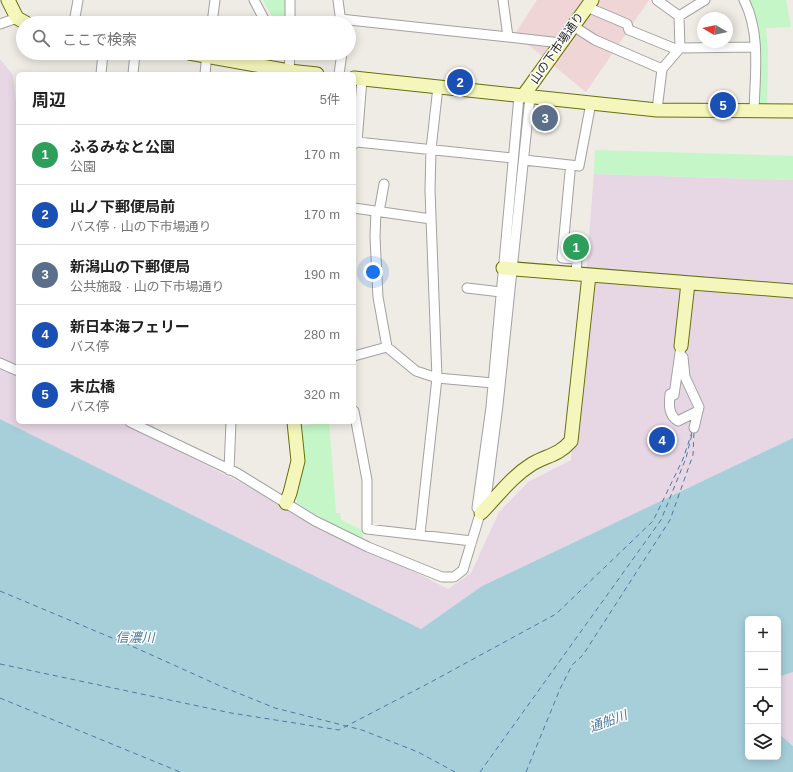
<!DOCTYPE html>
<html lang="ja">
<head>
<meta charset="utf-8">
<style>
	:root { --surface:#fff; --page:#f2f2f2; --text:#222; --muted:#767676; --line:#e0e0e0; --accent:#7c3aed }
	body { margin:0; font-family:Helvetica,"Noto Sans JP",sans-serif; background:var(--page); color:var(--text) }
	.controls { position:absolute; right:12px; bottom:12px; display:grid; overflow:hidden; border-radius:6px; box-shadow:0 2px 10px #0003 }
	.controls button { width:36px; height:36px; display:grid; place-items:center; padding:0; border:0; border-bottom:1px solid var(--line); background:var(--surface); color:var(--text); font:20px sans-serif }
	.compass { position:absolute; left:697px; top:12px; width:36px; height:36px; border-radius:50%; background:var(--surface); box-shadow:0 2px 10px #0003; rotate:279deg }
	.you { position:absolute; left:373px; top:272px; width:14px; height:14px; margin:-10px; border:3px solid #fff; border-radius:50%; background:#1a73e8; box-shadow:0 0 0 6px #1a73e833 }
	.badge { display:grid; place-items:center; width:26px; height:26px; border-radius:50%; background:var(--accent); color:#fff; font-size:13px; font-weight:700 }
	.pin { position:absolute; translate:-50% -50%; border:2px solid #fff; box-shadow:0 1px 4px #0006 }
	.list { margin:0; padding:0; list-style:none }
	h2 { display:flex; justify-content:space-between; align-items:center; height:52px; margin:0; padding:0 16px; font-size:17px }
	h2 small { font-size:13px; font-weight:400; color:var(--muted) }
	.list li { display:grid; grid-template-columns:26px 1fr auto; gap:12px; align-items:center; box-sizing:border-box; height:60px; padding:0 16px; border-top:1px solid var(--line) }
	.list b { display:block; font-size:15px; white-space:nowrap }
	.list p { margin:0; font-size:13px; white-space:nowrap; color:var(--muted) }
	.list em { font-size:13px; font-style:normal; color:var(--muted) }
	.icon { flex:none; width:22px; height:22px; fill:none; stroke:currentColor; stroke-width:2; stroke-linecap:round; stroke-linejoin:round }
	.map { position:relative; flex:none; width:793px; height:772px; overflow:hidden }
	.search { position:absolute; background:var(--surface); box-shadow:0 2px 10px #0003; left:16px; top:16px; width:340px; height:44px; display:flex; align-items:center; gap:10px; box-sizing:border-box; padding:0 14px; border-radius:22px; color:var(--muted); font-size:15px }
	.panel { position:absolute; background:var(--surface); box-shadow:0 2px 10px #0003; left:16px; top:72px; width:340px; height:352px; border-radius:6px }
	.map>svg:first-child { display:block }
</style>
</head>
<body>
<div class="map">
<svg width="793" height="772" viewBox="0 0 793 772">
	<rect width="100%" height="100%" fill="#efebe5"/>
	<path fill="#efd5d5" d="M537 0H649L586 92 515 34Z"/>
	<path fill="#e7d7e5" d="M0 59 13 75 18 119V422H153L155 439 448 589 471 573 499 512 528 482 571 460 594 174 793 180V438L482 586 421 629 0 419Z
		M793 672V746L778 733V677Z"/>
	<path fill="#c4f6c7" d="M263 0H285V23H276Z
		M744 0H786L791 27 766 28 768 50 767 111H754L755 47Z
		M595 150 793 156V180L594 174Z
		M567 243 586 244 585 255 570 254 567 251Z
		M329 422 336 513H340L341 520 362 530 363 539 325 520 297 503 296 496 301 462 298 426Z"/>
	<path fill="#a7cfda" d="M0 419 421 629 482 586 793 438V672L778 677V619H748V686L746 687 748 696V757H778V733L793 746V772H0Z"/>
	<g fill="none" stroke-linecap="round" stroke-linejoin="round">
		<path stroke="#4c79a1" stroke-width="1" stroke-dasharray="5 4" stroke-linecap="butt" d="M0 591 136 648 218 685 275 708 362 730 418 752 455 772
			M0 664 231 713 339 730 431 682 556 614 653 521 683 459 692 432
			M0 698 180 772
			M480 772 661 520 686 458 692 434
			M526 772 560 689 572 665 583 655 670 520 693 455 694 432"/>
		<defs>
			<path id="street" d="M254 0 266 23
				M338 0 341 23
				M503 0 508 37 561 43
				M657 0 679 16 680 48 662 69 657 110
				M744 0C761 33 755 75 754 111
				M587 7 627 24 629 30 678 50
				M679 16 705 0
				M340 19 508 37
				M74 23 78 0
				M212 23 215 0
				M290 23V0
				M0 24 17 18
				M573 26 595 40 662 69
				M680 48 755 47
				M289 71 290 53
				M101 74 103 53
				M133 74 135 53
				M205 74 207 53
				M339 74 342 53
				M357 142 513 158
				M354 144 357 142 362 79
				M524 160 579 166 591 103
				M570 172 562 258 577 259 576 274
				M354 208 431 219
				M376 211 375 237 378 297 387 347 416 371 437 378 493 383
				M379 212 384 184
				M467 288 501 292
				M681 346 674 395 670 394C669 404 668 415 678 421L698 411
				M354 356 387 347
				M683 357 685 377 699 407 694 428
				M0 363 18 371
				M354 411 367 480V529L472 541
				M130 422 237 473 315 521 368 547 442 577H454L463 570 487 491 498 405 530 97
				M229 470 231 422
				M477 508 491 407 519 96
				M420 534 437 378 430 190 431 149 438 87"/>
			<path id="secondary" d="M8 0 17 18 26 23
				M189 53 289 71 317 74
				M354 78 657 110 793 111
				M523 96 592 0
				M503 268 793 291
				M681 346 688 283
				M286 503 290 493 298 461 294 422
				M481 513C497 497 511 477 532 464 547 455 558 456 571 441L589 275"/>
		</defs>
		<use href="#street" stroke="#a2a2a2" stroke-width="11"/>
		<use href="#secondary" stroke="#67700b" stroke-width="15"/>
		<use href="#street" stroke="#fff" stroke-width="9"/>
		<use href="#secondary" stroke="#f4f6bb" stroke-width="13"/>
	</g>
	<g text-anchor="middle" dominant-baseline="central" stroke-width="3" stroke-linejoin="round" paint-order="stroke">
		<g font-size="12" fill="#1e1e1e" stroke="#fff">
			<text transform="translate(557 48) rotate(-55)">山の下市場通り</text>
		</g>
		<g font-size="13" font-style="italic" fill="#4c79a1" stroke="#fff">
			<text x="135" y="637">信濃川</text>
			<text transform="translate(608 721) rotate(-20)">通船川</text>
		</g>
	</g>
</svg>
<div class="controls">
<button>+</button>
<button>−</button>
<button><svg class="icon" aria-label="locate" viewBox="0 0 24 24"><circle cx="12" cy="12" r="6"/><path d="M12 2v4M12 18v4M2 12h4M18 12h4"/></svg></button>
<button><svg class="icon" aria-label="layers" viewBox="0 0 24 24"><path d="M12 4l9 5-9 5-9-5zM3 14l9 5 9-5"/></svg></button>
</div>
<svg class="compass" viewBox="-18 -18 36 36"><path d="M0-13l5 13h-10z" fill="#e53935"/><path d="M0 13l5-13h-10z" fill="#767676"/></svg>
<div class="you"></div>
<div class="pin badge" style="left:576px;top:247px;background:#2e9e5b">1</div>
<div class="pin badge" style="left:460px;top:82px;background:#1a4fb4">2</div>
<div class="pin badge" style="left:545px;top:118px;background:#5c6f8a">3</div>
<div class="pin badge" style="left:662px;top:440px;background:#1a4fb4">4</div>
<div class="pin badge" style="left:723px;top:105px;background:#1a4fb4">5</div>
<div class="search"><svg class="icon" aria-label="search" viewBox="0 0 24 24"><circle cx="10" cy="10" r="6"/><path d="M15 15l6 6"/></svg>ここで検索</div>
<section class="panel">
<h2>周辺<small>5件</small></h2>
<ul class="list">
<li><span class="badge" style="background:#2e9e5b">1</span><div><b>ふるみなと公園</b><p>公園</p></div><em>170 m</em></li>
<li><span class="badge" style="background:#1a4fb4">2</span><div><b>山ノ下郵便局前</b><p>バス停 · 山の下市場通り</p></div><em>170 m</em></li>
<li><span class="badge" style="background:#5c6f8a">3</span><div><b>新潟山の下郵便局</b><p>公共施設 · 山の下市場通り</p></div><em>190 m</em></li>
<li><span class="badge" style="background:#1a4fb4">4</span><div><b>新日本海フェリー</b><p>バス停</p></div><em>280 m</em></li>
<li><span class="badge" style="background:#1a4fb4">5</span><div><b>末広橋</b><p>バス停</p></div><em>320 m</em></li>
</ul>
</section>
</div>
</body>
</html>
